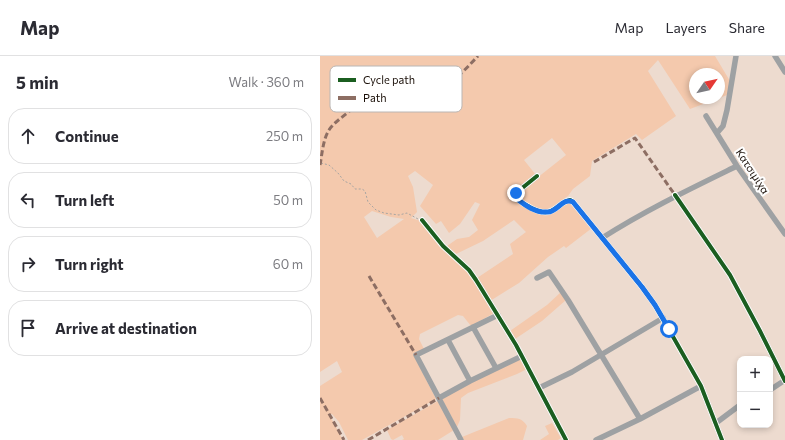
<!DOCTYPE html>
<html lang="en">
<head>
<meta charset="utf-8">
<style>
	:root { --surface:#fff; --page:#f7f7f7; --text:#2b2b33; --muted:#7c7c81; --line:#e1e1e2 }
	body { margin:0; font-family:Commissioner,sans-serif; background:var(--page); color:var(--text) }
	.controls { position:absolute; right:12px; bottom:12px; display:grid; overflow:hidden; border-radius:8px; box-shadow:0 2px 6px #0003 }
	.controls button { width:36px; height:36px; display:grid; place-items:center; padding:0; border:0; border-bottom:1px solid var(--line); background:var(--surface); color:var(--text); font:20px sans-serif }
	.compass { position:absolute; left:369px; top:12px; width:36px; height:36px; border-radius:50%; background:var(--surface); box-shadow:0 2px 6px #0003; rotate:56deg }
	.stop { position:absolute; width:12px; height:12px; margin:-9px; border:3px solid #1a73e8; border-radius:50%; background:#fff }
	.stop.end { background:#1a73e8; border-color:#fff; box-shadow:0 1px 4px #0008 }
	.list { margin:0; padding:0; list-style:none }
	h2 { display:flex; justify-content:space-between; align-items:center; height:52px; margin:0; padding:0 16px; font-size:17px }
	h2 small { font-size:13px; font-weight:400; color:var(--muted) }
	.list li { display:grid; grid-template-columns:26px 1fr auto; gap:12px; align-items:center; box-sizing:border-box; height:56px; margin:0 8px 8px; padding:0 8px; border:1px solid var(--line); border-radius:16px }
	.list b { display:block; font-size:15px; white-space:nowrap }
	.list em { font-size:13px; font-style:normal; color:var(--muted) }
	.icon { flex:none; width:22px; height:22px; fill:none; stroke:currentColor; stroke-width:2; stroke-linecap:round; stroke-linejoin:round }
	.map { position:relative; flex:none; width:465px; height:384px; overflow:hidden }
	header { display:flex; align-items:center; gap:24px; box-sizing:border-box; height:56px; padding:0 20px; background:var(--surface); border-bottom:1px solid var(--line) }
	header strong { font-size:19px }
	nav { display:flex; gap:22px; margin-inline-start:auto; font-size:14px }
	main { display:flex }
	aside { flex:1; background:var(--surface) }
	.map>svg:first-child { display:block }
</style>
</head>
<body>
<header>
<strong>Map</strong>
<nav><a>Map</a><a>Layers</a><a>Share</a></nav>
</header>
<main>
<aside>
<h2>5 min<small>Walk · 360 m</small></h2>
<ul class="list">
<li><svg class="icon" aria-label="ahead" viewBox="0 0 24 24"><path d="M12 20V5M6 11l6-6 6 6"/></svg><div><b>Continue</b></div><em>250 m</em></li>
<li><svg class="icon" aria-label="left" viewBox="0 0 24 24"><path d="M17 20v-9H6M10 6l-5 5 5 5"/></svg><div><b>Turn left</b></div><em>50 m</em></li>
<li><svg class="icon" aria-label="right" viewBox="0 0 24 24"><path d="M7 20v-9h11M14 6l5 5-5 5"/></svg><div><b>Turn right</b></div><em>60 m</em></li>
<li><svg class="icon" aria-label="arrive" viewBox="0 0 24 24"><path d="M6 21V4h12l-3 4 3 4H6"/></svg><div><b>Arrive at destination</b></div></li>
</ul>
</aside>
<div class="map">
<svg width="465" height="384" viewBox="0 0 465 384">
	<rect width="100%" height="100%" fill="#eddbcf"/>
	<path fill="#f4c9ad" fill-rule="evenodd" d="M0 0H395L410 25 407 39 370 53 338 4 328 15 356 60 322 84 316 78 272 105 270 120 253 133 248 140 229 153 224 154 212 152 198 140V137L246 99 232 82 204 104 216 119 190 138C198 150 209 154 223 157L249 143 272 172 246 192 244 190 228 201 199 227 170 245 157 222 193 198 190 188 206 176 194 164 163 185 136 198 127 190 137 183 149 181 158 174 152 164 160 148 155 146 140 168 129 177 121 165 116 168 100 150 113 129 95 115 88 120 93 131 97 156 91 162 101 165 148 216 174 257 151 270 143 260 138 259 100 278 99 283 104 293 93 298 116 343 42 384H28L19 366 12 358H9L23 384H0V330L22 316 17 305 0 316ZM375 18H399V42H375ZM52 155 71 161 84 163 57 182 44 161Z
		M241 236 246 244 222 265 195 283 190 275 227 249Z
		M202 302 207 313 197 318 148 337 141 342 140 364 137 371 122 343 138 332Z
		M118 345 134 374 118 384H82L84 383 82 379 73 384 71 383 67 374Z
		M189 362C198 362 202 362 207 370L203 384H144L142 381Z
		M232 367 241 382 238 384H220L229 378 225 370Z"/>
	<g fill="none" stroke-linecap="round" stroke-linejoin="round">
		<path stroke="#a7a5a2" stroke-width="1" stroke-dasharray="2 2" stroke-linecap="butt" d="M1 107 9 109 18 117 24 125 31 128 35 133H42L45 135 48 146 56 154 64 157 79 159 87 157 98 163"/>
		<path stroke="#9ea1a3" stroke-width="5.5" d="M455 0 465 16
			M386 60 417 110 465 178
			M397 77 403 70 407 54 416 0
			M217 120 196 137V142C203 148 221 160 231 155 238 152 243 145 250 144L253 146 322 231 335 249 381 330 402 384
			M355 139 410 219 440 275 465 325
			M102 164 123 190 149 214 156 224 196 289 246 384
			M282 182C326 154 370 133 417 110
			M217 222 229 216 248 244 320 363
			M153 271 176 312
			M128 284 150 325
			M219 332 252 316 343 262
			M450 334 465 324
			M119 342 150 325 202 300
			M396 367 420 349
			M141 384 96 299 178 259
			M276 384 320 363 381 330"/>
		<path stroke="#8d6e63" stroke-width="3" stroke-dasharray="6 3" stroke-linecap="butt" d="M274 106 315 82 355 139
			M0 109C2 99 3 83 9 74 15 65 26 59 34 51 48 36 49 19 74 17 83 17 85 25 91 29 117 46 142 17 158 0
			M49 220 96 299
			M0 342 24 384
			M48 384 119 342"/>
		<defs>
			<path id="cycleway" d="M217 120 196 137V142C203 148 221 160 231 155 238 152 243 145 250 144L253 146 322 231 335 249 381 330 402 384
				M355 139 410 219 440 275 465 325
				M102 164 123 190 149 214 156 224 196 289 246 384"/>
		</defs>
		<use href="#cycleway" stroke="#fff" stroke-width="6"/>
		<use href="#cycleway" stroke="#1b5e20" stroke-width="4"/>
	</g>
	<g fill="none" stroke-linecap="round" stroke-linejoin="round">
		<path stroke="#1a73e8" stroke-width="5" d="M196 137V142C205 149 215 157 228 156 237 156 243 141 253 146L322 231 335 249 349 273"/>
	</g>
	<g text-anchor="middle" dominant-baseline="central" stroke-width="4" stroke-linejoin="round" paint-order="stroke">
		<g font-size="11" fill="#180d06" stroke="#fff">
			<text transform="translate(433 115) rotate(57)">Κατσιμίχα</text>
		</g>
	</g>
	<rect x="10" y="10" width="132" height="46" rx="6" fill="#fff" stroke="#bab6b4" stroke-width="1"/>
	<rect x="18" y="22" width="18" height="4" fill="#1b5e20"/>
	<rect x="18" y="40" width="18" height="4" fill="#8d6e63"/>
	<g font-size="11" fill="#180d06">
		<text x="43" y="28">Cycle path</text>
		<text x="43" y="46">Path</text>
	</g>
</svg>
<div class="controls">
<button>+</button>
<button>−</button>
</div>
<svg class="compass" viewBox="-18 -18 36 36"><path d="M0-13l5 13h-10z" fill="#e53935"/><path d="M0 13l5-13h-10z" fill="#7c7c81"/></svg>
<div class="stop" style="left:349px;top:273px"></div>
<div class="stop end" style="left:196px;top:137px"></div>
</div>
</main>
</body>
</html>
